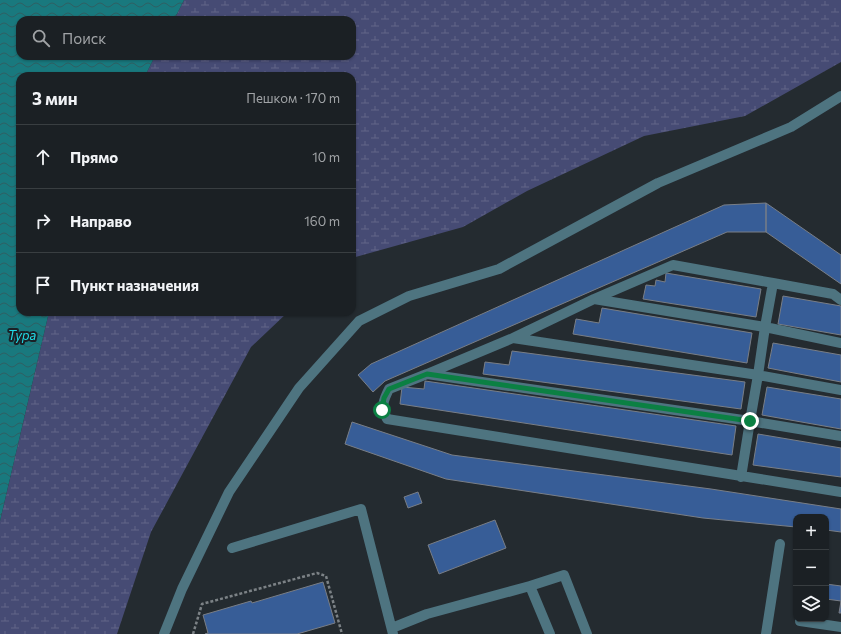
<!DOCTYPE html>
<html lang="ru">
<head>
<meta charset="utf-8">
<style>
	:root { --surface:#1b2024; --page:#24282c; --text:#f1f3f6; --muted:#a0a3a6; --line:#393e41 }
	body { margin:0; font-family:Commissioner,sans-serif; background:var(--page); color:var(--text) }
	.controls { position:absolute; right:12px; bottom:12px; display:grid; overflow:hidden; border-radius:8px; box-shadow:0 1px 3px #0004 }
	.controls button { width:36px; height:36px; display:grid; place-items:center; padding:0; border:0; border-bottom:1px solid var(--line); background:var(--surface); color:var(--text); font:20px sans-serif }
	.stop { position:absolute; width:12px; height:12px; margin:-9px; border:3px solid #0b8043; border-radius:50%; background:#fff }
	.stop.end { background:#0b8043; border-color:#fff; box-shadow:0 1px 4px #0008 }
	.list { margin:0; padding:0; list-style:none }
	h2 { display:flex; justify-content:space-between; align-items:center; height:52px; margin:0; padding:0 16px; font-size:17px }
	h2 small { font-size:13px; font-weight:400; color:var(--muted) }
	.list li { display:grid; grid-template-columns:26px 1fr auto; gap:12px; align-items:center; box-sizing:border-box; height:64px; padding:0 16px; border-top:1px solid var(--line) }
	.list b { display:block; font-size:15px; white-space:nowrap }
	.list em { font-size:13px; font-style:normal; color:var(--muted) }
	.icon { flex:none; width:22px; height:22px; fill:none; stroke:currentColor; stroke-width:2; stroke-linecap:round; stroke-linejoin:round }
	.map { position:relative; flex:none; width:841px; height:634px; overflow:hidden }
	.search { position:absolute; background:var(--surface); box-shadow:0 1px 3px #0004; left:16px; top:16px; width:340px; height:44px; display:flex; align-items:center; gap:10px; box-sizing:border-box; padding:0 14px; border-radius:12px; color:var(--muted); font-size:15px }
	.panel { position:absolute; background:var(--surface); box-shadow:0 1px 3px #0004; left:16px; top:72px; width:340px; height:244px; border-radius:12px }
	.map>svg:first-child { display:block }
</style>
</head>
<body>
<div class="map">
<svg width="841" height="634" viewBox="0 0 841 634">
	<defs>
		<pattern id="wetland-marsh" width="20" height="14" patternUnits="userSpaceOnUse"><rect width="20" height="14" fill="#464b74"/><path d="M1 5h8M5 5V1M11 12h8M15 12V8" fill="none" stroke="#616588"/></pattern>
		<pattern id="water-waves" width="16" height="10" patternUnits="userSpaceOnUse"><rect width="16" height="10" fill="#19797e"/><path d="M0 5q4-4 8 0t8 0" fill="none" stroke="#2e5f62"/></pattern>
	</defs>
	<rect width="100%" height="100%" fill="#242b30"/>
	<path fill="url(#wetland-marsh)" d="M184 0H841V62L745 116 644 136 527 191 463 227 352 258V76H145L155 56H352V20H174Z
		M49 312H288L251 347 151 532 117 634H0V521Z"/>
	<path fill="url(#water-waves)" d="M0 0H184L174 20H20V56H155L145 76H20V312H49L0 521Z"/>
	<path fill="#375d97" stroke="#797e86" d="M766 203 841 255V284L766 232Z
		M766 203V232H727L385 381 373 392 358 375 371 364 724 205Z
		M666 273 761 289 756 317 643 299 646 285 655 286 656 280 665 282Z
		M783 296 841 306V335L778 324Z
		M602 308 752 333 747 363 573 334 576 319 599 323Z
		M773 343 841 355V382L768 368Z
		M512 351 745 382 741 409 483 374 485 362 509 365Z
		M425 381 736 426 732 455 400 404 402 387 424 389Z
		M767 387 841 399V429L762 415Z
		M352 422 452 455 711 489 841 509V532L826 530V517H796V527L703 518 446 479 345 444Z
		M758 434 841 448V477L753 465Z
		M418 492 422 503 408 508 404 497Z
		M495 520 506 548 439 574 428 545Z
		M323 582 335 623 297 634H205L208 633 203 615 251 601 252 603Z
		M826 584 841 586V613H839L841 601 826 599Z"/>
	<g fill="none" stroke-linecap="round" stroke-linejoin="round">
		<path stroke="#7c8286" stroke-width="2.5" stroke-dasharray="3 2" stroke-linecap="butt" d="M193 634 202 604 317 573 326 576 342 634"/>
		<path stroke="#4e7480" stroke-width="10" d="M773 283 833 294 841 300
			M594 299 765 327 773 283 673 265 594 299 513 338 758 375 750 421 427 374 389 389C383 401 381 406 387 419L841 492
			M841 343 765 327 758 375 841 390
			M427 374 513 338
			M741 477 750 421 841 436
			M232 548 361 509 393 634
			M530 586 564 575 587 634
			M800 619V621L841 627
			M392 628 427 614 530 586 550 634
			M164 634 182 589 229 492 299 388 359 321 409 296 499 269 658 183 791 127 841 96
			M766 634 780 544"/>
	</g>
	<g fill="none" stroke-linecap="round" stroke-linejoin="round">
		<path stroke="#0b8043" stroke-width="5" d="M382 410 384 398 389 389 427 374 750 421"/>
	</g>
	<g text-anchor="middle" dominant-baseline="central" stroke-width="4" stroke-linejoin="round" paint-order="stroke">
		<g font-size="13" font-style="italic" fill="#21dbe5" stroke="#1a2126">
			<text x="22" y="335">Тура</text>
		</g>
	</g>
</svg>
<div class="controls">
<button>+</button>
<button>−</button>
<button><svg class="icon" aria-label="layers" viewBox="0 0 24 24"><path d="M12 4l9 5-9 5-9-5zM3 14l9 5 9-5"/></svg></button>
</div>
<div class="stop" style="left:382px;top:410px"></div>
<div class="stop end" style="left:750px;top:421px"></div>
<div class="search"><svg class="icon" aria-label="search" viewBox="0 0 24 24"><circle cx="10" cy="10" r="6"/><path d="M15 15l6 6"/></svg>Поиск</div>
<section class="panel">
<h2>3 мин<small>Пешком · 170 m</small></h2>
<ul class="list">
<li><svg class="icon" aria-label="ahead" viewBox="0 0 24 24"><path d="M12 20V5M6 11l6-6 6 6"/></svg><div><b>Прямо</b></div><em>10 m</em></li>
<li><svg class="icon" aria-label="right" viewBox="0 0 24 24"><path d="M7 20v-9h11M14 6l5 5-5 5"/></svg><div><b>Направо</b></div><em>160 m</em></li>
<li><svg class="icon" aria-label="arrive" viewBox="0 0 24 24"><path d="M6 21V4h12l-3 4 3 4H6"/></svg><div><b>Пункт назначения</b></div></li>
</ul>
</section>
</div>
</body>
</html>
